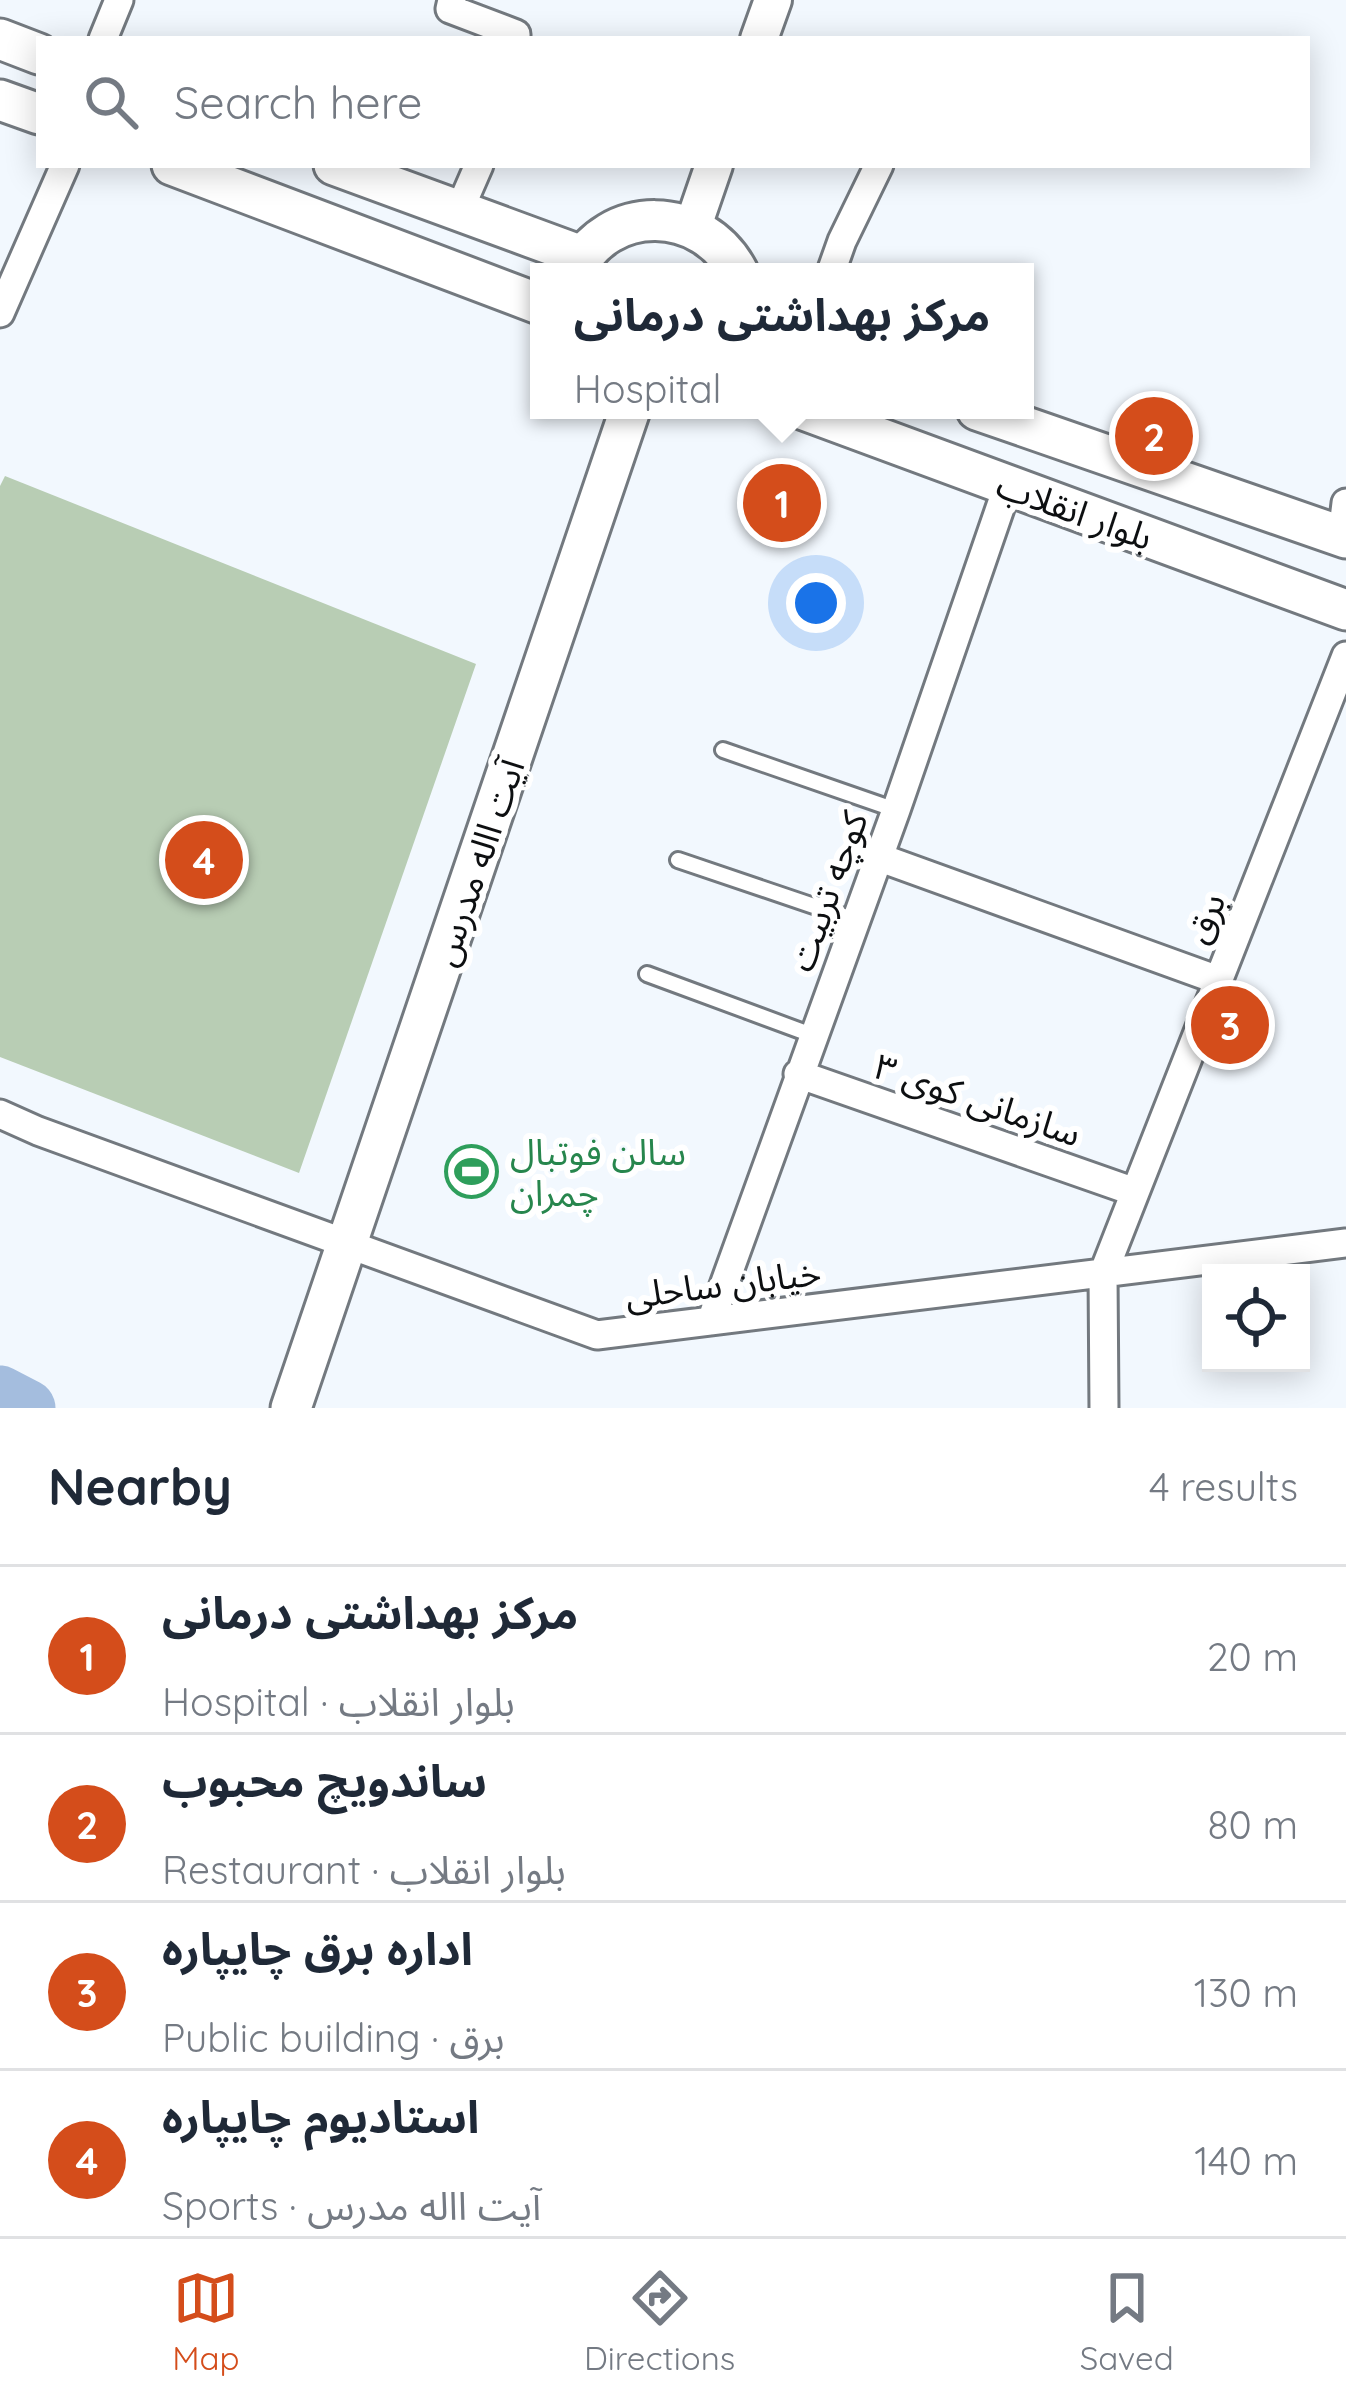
<!DOCTYPE html>
<html lang="en">
<head>
<meta charset="utf-8">
<style>
	:root { --surface:#fff; --page:#f2f2f3; --text:#1f2937; --muted:#747a83; --line:#e0e1e3; --accent:#d44d1b }
	body { margin:0; font-family:Quicksand,"Noto Sans Arabic",sans-serif; background:var(--page); color:var(--text) }
	.controls { position:absolute; right:36px; bottom:36px; display:grid; overflow:hidden; border-radius:0px; box-shadow:0 6px 30px #0003 }
	.controls button { width:108px; height:108px; display:grid; place-items:center; padding:0; border:0; border-bottom:3px solid var(--line); background:var(--surface); color:var(--text); font:60px sans-serif }
	.you { position:absolute; left:816px; top:603px; width:42px; height:42px; margin:-30px; border:9px solid #fff; border-radius:50%; background:#1a73e8; box-shadow:0 0 0 18px #1a73e833 }
	.badge { display:grid; place-items:center; width:78px; height:78px; border-radius:50%; background:var(--accent); color:#fff; font-size:39px; font-weight:700 }
	.pin { position:absolute; translate:-50% -50%; border:6px solid #fff; box-shadow:0 3px 12px #0006 }
	.popup { position:absolute; left:530px; top:263px; width:504px; height:156px; box-sizing:border-box; display:grid; place-content:center; border-radius:0px; background:var(--surface); filter:drop-shadow(0 3px 9px #0005); font-size:39px; white-space:nowrap; color:var(--muted) }
	.popup b { font-size:45px; color:var(--text) }
	.popup::after { content:''; position:absolute; left:50%; top:100%; margin-left:-24px; border:24px solid transparent; border-top-color:var(--surface) }
	.list { margin:0; padding:0; list-style:none }
	h2 { display:flex; justify-content:space-between; align-items:center; height:156px; margin:0; padding:0 48px; font-size:51px }
	h2 small { font-size:39px; font-weight:400; color:var(--muted) }
	.list li { display:grid; grid-template-columns:78px 1fr auto; gap:36px; align-items:center; box-sizing:border-box; height:168px; padding:0 48px; border-top:3px solid var(--line) }
	.list b { display:block; font-size:45px; white-space:nowrap }
	.list p { margin:0; font-size:39px; white-space:nowrap; color:var(--muted) }
	.list em { font-size:39px; font-style:normal; color:var(--muted) }
	.icon { flex:none; width:66px; height:66px; fill:none; stroke:currentColor; stroke-width:2; stroke-linecap:round; stroke-linejoin:round }
	.map { position:relative; flex:none; width:1346px; height:1408px; overflow:hidden }
	.search { position:absolute; background:var(--surface); box-shadow:0 6px 30px #0003; left:36px; right:36px; top:36px; height:132px; display:flex; align-items:center; gap:30px; box-sizing:border-box; padding:0 42px; border-radius:0px; color:var(--muted); font-size:45px }
	.sheet { height:828px; background:var(--surface) }
	nav { display:flex; justify-content:space-around; align-items:center; box-sizing:border-box; height:168px; border-top:3px solid var(--line); background:var(--surface); font-size:33px; color:var(--muted) }
	nav a { display:grid; justify-items:center; gap:6px }
	nav .on { color:var(--accent) }
	.map>svg:first-child { display:block }
</style>
</head>
<body>
<div class="map">
<svg width="1346" height="1408" viewBox="0 0 1346 1408">
	<rect width="100%" height="100%" fill="#f2f8fe"/>
	<path fill="#b8cdb4" d="M5 476 476 664 299 1173 0 1057V486Z"/>
	<g fill="none" stroke-linecap="round" stroke-linejoin="round">
		<path stroke="#a4bdde" stroke-width="57" d="M0 1394 27 1408"/>
		<defs>
			<path id="service" d="M723 750 896 810
				M678 860 855 920
				M647 974 812 1035"/>
			<path id="minor" d="M452 0 450 9 516 34V39
				M103 39 119 0
				M459 211 479 165
				M831 272 842 241 879 165
				M0 313 65 165
				M1342 536 1346 503
				M878 857 1218 980
				M798 1074 1135 1192
				M0 1114 38 1131 597 1335 1346 1243
				M711 1321 896 810 1008 485
				M1104 1408 1103 1274 1346 656"/>
			<path id="tertiary" d="M759 39 773 0
				M693 226 714 165"/>
			<path id="secondary" d="M0 39 39 54
				M0 100 39 114
				M172 165 539 304
				M334 165 582 256
				M574 272C608 202 703 205 738 272
				M804 410 1346 610
				M977 410 1346 538
				M291 1408 630 410"/>
		</defs>
		<use href="#service" stroke="#73797f" stroke-width="20"/>
		<use href="#minor" stroke="#73797f" stroke-width="33"/>
		<use href="#tertiary" stroke="#73797f" stroke-width="42"/>
		<use href="#secondary" stroke="#73797f" stroke-width="45"/>
		<use href="#service" stroke="#fff" stroke-width="14"/>
		<use href="#minor" stroke="#fff" stroke-width="27"/>
		<use href="#tertiary" stroke="#fff" stroke-width="36"/>
		<use href="#secondary" stroke="#fff" stroke-width="39"/>
	</g>
	<defs>
		<symbol id="stadium-ring" viewBox="-11 -11 22 22"><circle r="9.5" fill="#fff" stroke="#2e9e5b" stroke-width="1.5"/><path d="M0-5a6.5 5 0 1 0 0 10a6.5 5 0 1 0 0-10ZM-3.5-1.8h7v3.6h-7Z" fill="#2e9e5b"/></symbol>
	</defs>
	<g fill-rule="evenodd">
		<use href="#stadium-ring" x="442" y="1142" width="59" height="59"/>
	</g>
	<g text-anchor="middle" dominant-baseline="central" stroke-width="12" stroke-linejoin="round" paint-order="stroke">
		<g font-size="36" fill="#0d0f11" stroke="#fff">
			<text transform="translate(1075 510) rotate(20)">بلوار انقلاب</text>
			<text transform="translate(477 862) rotate(-71)">آیت االه مدرس</text>
			<text transform="translate(827 891) rotate(-70)">کوچه تربیت</text>
			<text transform="translate(1204 918) rotate(-68)">برق</text>
			<text transform="translate(978 1099) rotate(19)">سازمانی کوی ۳</text>
			<text transform="translate(723 1283) rotate(-7)">خیابان ساحلی</text>
		</g>
		<g font-size="36" fill="#27864d" stroke="#fff" text-anchor="start">
			<text x="510" y="1151">سالن فوتبال<tspan x="510" dy="41">چمران</tspan></text>
		</g>
	</g>
</svg>
<div class="controls">
<button><svg class="icon" aria-label="locate" viewBox="0 0 24 24"><circle cx="12" cy="12" r="6"/><path d="M12 2v4M12 18v4M2 12h4M18 12h4"/></svg></button>
</div>
<div class="you"></div>
<div class="pin badge" style="left:782px;top:503px">1</div>
<div class="popup"><b>مرکز بهداشتی درمانی</b>Hospital</div>
<div class="pin badge" style="left:1154px;top:436px">2</div>
<div class="pin badge" style="left:1230px;top:1025px">3</div>
<div class="pin badge" style="left:204px;top:860px">4</div>
<div class="search"><svg class="icon" aria-label="search" viewBox="0 0 24 24"><circle cx="10" cy="10" r="6"/><path d="M15 15l6 6"/></svg>Search here</div>
</div>
<section class="sheet">
<h2>Nearby<small>4 results</small></h2>
<ul class="list">
<li><span class="badge">1</span><div><b>مرکز بهداشتی درمانی</b><p>Hospital · بلوار انقلاب</p></div><em>20 m</em></li>
<li><span class="badge">2</span><div><b>ساندویچ محبوب</b><p>Restaurant · بلوار انقلاب</p></div><em>80 m</em></li>
<li><span class="badge">3</span><div><b>اداره برق چایپاره</b><p>Public building · برق</p></div><em>130 m</em></li>
<li><span class="badge">4</span><div><b>استادیوم چایپاره</b><p>Sports · آیت االه مدرس</p></div><em>140 m</em></li>
</ul>
</section>
<nav>
<a class="on"><svg class="icon" aria-label="map" viewBox="0 0 24 24"><path d="M3 6l6-2 6 2 6-2v14l-6 2-6-2-6 2zM9 4v14M15 6v14"/></svg>Map</a>
<a><svg class="icon" aria-label="directions" viewBox="0 0 24 24"><path d="M12 3l9 9-9 9-9-9zM9 14v-3h6M13 9l2 2-2 2"/></svg>Directions</a>
<a><svg class="icon" aria-label="saved" viewBox="0 0 24 24"><path d="M7 4h10v16l-5-4-5 4z"/></svg>Saved</a>
</nav>
</body>
</html>
